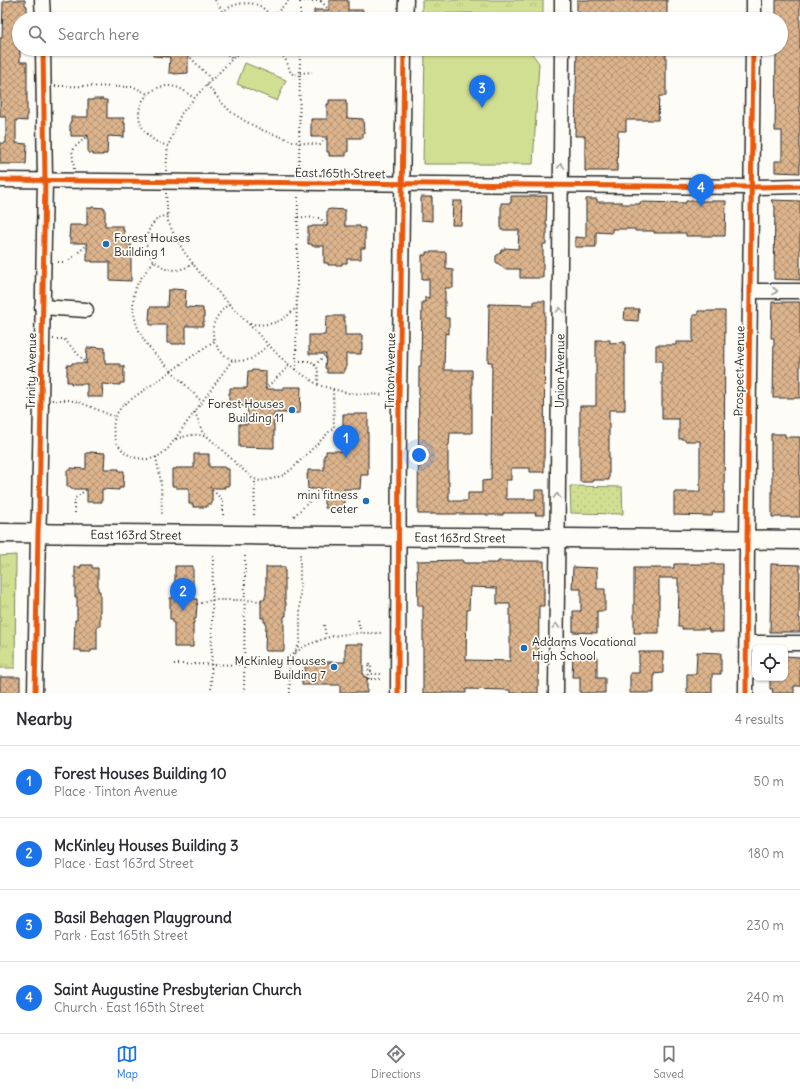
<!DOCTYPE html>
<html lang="en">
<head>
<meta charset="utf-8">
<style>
	:root { --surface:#fff; --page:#f7f7f7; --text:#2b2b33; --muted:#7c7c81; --line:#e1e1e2; --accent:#1a73e8 }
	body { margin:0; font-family:Delius,sans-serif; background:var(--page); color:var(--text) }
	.controls { position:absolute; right:12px; bottom:12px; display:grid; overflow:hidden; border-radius:8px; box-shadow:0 1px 3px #0004 }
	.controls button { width:36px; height:36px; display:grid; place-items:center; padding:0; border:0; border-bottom:1px solid var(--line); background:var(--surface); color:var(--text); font:20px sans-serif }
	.you { position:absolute; left:419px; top:455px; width:14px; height:14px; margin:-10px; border:3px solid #fff; border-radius:50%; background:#1a73e8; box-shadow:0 0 0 6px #1a73e833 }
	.badge { display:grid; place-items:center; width:26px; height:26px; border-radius:50%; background:var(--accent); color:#fff; font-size:13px; font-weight:700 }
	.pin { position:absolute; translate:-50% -33px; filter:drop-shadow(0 1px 2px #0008) }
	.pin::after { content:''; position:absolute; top:21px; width:14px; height:12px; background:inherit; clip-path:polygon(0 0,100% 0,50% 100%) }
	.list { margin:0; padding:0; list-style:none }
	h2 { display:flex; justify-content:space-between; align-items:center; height:52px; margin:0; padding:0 16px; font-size:17px }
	h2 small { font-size:13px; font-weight:400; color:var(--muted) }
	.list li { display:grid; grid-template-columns:26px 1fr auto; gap:12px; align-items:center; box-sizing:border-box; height:72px; padding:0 16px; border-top:1px solid var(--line) }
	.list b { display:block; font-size:15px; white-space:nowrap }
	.list p { margin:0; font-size:13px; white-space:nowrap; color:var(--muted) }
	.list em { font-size:13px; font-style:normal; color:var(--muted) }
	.icon { flex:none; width:22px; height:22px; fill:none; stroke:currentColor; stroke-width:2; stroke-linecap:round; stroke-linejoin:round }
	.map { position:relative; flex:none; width:800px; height:693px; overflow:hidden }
	.search { position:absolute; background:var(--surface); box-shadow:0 1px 3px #0004; left:12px; right:12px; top:12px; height:44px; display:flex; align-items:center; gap:10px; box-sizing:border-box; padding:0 14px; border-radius:22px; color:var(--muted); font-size:15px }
	.sheet { height:340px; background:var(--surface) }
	nav { display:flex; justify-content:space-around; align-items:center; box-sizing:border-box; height:56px; border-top:1px solid var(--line); background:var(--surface); font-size:11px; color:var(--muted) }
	nav a { display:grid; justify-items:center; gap:2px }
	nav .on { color:var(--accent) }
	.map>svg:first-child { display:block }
</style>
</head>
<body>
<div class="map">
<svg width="800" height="693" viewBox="0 0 800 693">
	<defs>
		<pattern id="grass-dots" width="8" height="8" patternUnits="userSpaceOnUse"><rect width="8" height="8" fill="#d1df92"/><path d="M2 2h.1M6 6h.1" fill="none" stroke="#b4c07e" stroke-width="1.8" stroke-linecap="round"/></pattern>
		<pattern id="park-tufts" width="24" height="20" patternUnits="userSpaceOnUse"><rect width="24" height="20" fill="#d1df92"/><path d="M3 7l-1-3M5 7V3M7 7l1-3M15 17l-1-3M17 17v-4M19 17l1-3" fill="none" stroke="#b4c07e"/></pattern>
		<pattern id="building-cross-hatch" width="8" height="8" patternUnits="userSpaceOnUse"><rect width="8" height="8" fill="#dcb48d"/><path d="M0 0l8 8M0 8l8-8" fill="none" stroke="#b39373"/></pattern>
	</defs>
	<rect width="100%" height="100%" fill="#fdfcf7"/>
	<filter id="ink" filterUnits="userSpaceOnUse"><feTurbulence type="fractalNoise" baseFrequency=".025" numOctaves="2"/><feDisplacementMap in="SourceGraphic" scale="8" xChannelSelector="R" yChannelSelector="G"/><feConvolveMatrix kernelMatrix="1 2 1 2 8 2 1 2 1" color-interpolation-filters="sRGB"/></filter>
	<g filter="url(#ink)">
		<path fill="url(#grass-dots)" stroke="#7e855e" d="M570 486 622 487 623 514 571 513Z"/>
		<path fill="url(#park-tufts)" stroke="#7e855e" d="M422 0H543V19H422Z
			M16 555 15 668H0V556Z"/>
		<path fill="#d1df92" stroke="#7e855e" d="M473 13V19H429L428 14Z
			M425 49 529 50 539 63 533 164H423Z
			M245 63 286 80 277 101 237 84Z"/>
		<path fill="url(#building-cross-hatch)" stroke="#2b2b2b" fill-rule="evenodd" d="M9 0H25V5L27 6V19H19V49H20V62H27V121L16 120V143L27 144 26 164H0V143H6V117H0V38H2L3 1H9Z
			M329 0H348V10H363V19H314V10H329Z
			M577 0H667V19H577Z
			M776 0H800V173L775 172V161H782V131H775L776 54H777V49H781V19H776Z
			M154 49H188V73L174 74V73H169L170 57 153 56Z
			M577 49H666V96H659L658 120H626V131H618L617 171H585V136H575Z
			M93 99H103V100H107V118H124V123H125V132H124V137L108 136 107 154H103V155H93V153H88V136H71V131H70V122H71V117H88V100H93Z
			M329 100H346V104H347V118L363 119 364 133H363V138H348V152H346V156H329V152H327V137H311V119H327V104H329Z
			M511 196H547L546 225H547V235H546V244H543V278H520V269H504V268L496 262V256L501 252V250H504V248L518 249 519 230H501V203H511Z
			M421 197H432V221L421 220Z
			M586 199H597V202H622V204H640V202L686 203V201H726L725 236H686V233H654V231H635V229H612V233L596 232V247H575V237L586 238Z
			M771 200 800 201V280L774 279 775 207Z
			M453 201H462L461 225H452Z
			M92 207 105 208V226H123V230H124V244H131V281L110 280V262H92V261H87V243H70V238H69L70 225H87V208H92Z
			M331 209 345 210V226H360V228H365V248H361V259H347V263H342V265H328V263H324V246H312V244H308V227H312V226H327V210Z
			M426 252H446V269L453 270V288H445V318H449V334L445 333 444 370H472V433H450L449 445H448V482H449V501H468V493H482V481L491 480 492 362H488L489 304 534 305V301H545L544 472H530V468H511V480H506V499H535V490H544V515H535L536 513H503V515H486V514H418L419 366H421L422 302H425V297L429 298V279H422V255H426Z
			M172 289 186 290 185 307 203 308V312H204V322H203V326H186V343H181V344H172V343H167V325H150V320H149L150 307H167L168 290H172Z
			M772 302H800V398H773L774 338H771Z
			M625 309H639L638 321 624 320Z
			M698 311H725L724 512H713L712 516 674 515V492H700V441H686L683 439H679V419H662V361H656V345H676V342H693V315H698Z
			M327 316H344V320H345V335H362V350L361 349V354H346V369H344V373H327V369L325 368 326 354H309V335H325L326 320H327Z
			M596 340H610V343L625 342V410H609V480H593V482H580V406H596Z
			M91 347 105 348V364H120V366H124V383H120V385L102 384 103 397H87V384H71V382H67V365H72V363H86L87 348H91Z
			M252 370 266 371V389H283V387H301L300 413H274V448L239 447V424H247L248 406H230V402H229V393H230V388H247L248 371H252Z
			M343 414H368V475H361L360 489H344V504H342V508H325V504H324V489H308L307 474H308V470H324V455H326V451H343Z
			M771 434H785V437H800V517H772V469H771Z
			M90 452 105 453 104 469H119V471H124L123 488H119V490L102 489V502H87V489H71V487H67V470H71V468L86 469V453H90Z
			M194 454H209V467H225V469H229V486H224L225 488H212V504H207V507H193V504H189V488H176V486H172V469H176V468H194Z
			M463 560V563H498V561H544V606H539L538 693H510V690L466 689V693H423V606H418L417 561ZM470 587 497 588V604H510V661L466 660 467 610H469Z
			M674 564H723V632H709V629H682V627H678L679 586H678V578H659V633H634V568H674Z
			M771 564 800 565 799 618H800V632H770Z
			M81 565H92V568H98V591H100V626H97V650H91V652H81V650H74L75 620H77V597H75V567H81Z
			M175 566H193V595H194V599H197V604L196 619H194V623H193V647H174V623H173V619H170V598H173V595H175Z
			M266 567H285V602H286V616H284V651H265L266 622H264V618H261V599H265V595H266Z
			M573 567 597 568V589H605V611H597V633L573 632V611H581V589H572Z
			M345 644H363V674H364V677H367V693H340V685H302V672H305V662H345Z
			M639 652H663V673L654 674V693H630V673H639Z
			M697 652 721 653V674H712V693H687V674H696Z
			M573 655 597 656V678H605V693H580V677H572Z
			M785 656 800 657V686H794V693H772L773 689H770V678H785Z
			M0 677H20V693H0Z"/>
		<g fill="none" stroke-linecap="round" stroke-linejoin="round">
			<defs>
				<g id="minor">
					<path d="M42 0 43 19"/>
					<path d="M405 19 406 0"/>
					<path d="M562 19V0"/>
					<path d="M754 19V0"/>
					<path d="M0 180 751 187 800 186"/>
					<path d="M750 291H800"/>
					<path d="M42 307 86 310"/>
					<path d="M747 643H800"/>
					<path d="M35 693 38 533 39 513 45 180 43 49"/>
					<path d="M398 693 399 397 401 287 404 49"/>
					<path id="s1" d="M556 693 562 49"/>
					<path d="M746 693 747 540 753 49"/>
				</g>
				<g id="major">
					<path id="s2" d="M0 533 800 540"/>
				</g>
			</defs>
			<use href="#minor" stroke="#2b2b2b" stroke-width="17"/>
			<use href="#major" stroke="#2b2b2b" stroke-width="21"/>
			<path stroke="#2b2b2b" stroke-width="2" stroke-dasharray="1 3" stroke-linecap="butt" d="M215 0 223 12
				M300 1H321V0
				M321 1 329 10
				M218 19C224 5 245 0 258 5 264 8 268 13 272 17
				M271 19 289 0
				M300 19V1
				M222 49 232 59
				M274 49C285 56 287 61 291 74L312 72
				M188 55 212 80
				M237 55 257 49
				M207 85 223 104 231 112 245 121 262 130 295 142 320 145 328 137
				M55 86 134 87 148 94
				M168 146C165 145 162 144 159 143 137 132 131 106 152 91 159 86 167 85 176 87 183 89 188 94 194 98
				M74 169 72 150 88 135
				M166 171 168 146 181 114 198 94 242 49
				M299 172 300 49
				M166 193 168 221 175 237 185 253 200 273 280 357 296 370 318 385 348 393 384 395
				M167 215 158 218 151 226 146 237 147 249 154 261 166 269 177 270 185 268 193 264
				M298 217 320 218 327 226
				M154 261C147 270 140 278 136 287 128 309 138 336 153 352L202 402
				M54 262H67L88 244
				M229 304C223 309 217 315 214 323 209 338 220 358 237 361 240 361 246 360 249 360 254 358 264 349 268 345
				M250 324C272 326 281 323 297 307
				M53 339H64L87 364
				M214 341 123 405C119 410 115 415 114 422 111 438 121 455 137 458 143 459 150 460 156 457 160 456 163 452 167 450L233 359
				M296 361H311L318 369V385
				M315 365 326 354
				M296 370 298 194
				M265 389 290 365
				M52 400H68L79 402 115 417
				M195 412 202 431 207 436
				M176 439C189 435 195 433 208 437L252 478 260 481 272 479 284 475 293 468 334 427 333 389
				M156 457 161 482 162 514
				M210 487 223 501V515
				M75 513 74 499 87 489
				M254 515 255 479
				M294 516 324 488
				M197 604 212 600H245L261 601
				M358 620 361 633
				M324 625 326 637
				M174 664 258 665 287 658 307 645 326 638 338 635 358 633H381
				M367 679H381
				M369 679 368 664 371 665V674H381
				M211 693 213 553
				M244 693 245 554
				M290 693 289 665 300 642V554"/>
			<use href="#minor" stroke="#fdfcf7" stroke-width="14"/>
			<use href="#major" stroke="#fdfcf7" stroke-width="18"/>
			<defs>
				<path id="cycleway" d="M0 180 751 187 800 186
					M35 693 38 533 39 513 45 180 43 49
					M398 693 399 397 401 287 404 49
					M746 693 747 540 753 49"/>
			</defs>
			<use href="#cycleway" stroke="#fdfcf7" stroke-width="8"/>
			<use href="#cycleway" stroke="#e8590c" stroke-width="5"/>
		</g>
		<defs><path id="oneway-chevron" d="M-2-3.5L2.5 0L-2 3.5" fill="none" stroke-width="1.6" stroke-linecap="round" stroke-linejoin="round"/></defs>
		<g stroke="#9e9e9b">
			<use href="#oneway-chevron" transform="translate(561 166) rotate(-90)"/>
			<use href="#oneway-chevron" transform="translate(775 291)"/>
			<use href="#oneway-chevron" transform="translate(560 310) rotate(-89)"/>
			<use href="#oneway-chevron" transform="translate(557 496) rotate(-89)"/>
			<use href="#oneway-chevron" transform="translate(556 626) rotate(-90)"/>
		</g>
	</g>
	<g fill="#1f6fb2" stroke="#fdfcf7" stroke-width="1.5">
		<circle cx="106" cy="244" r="4"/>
		<circle cx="292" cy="410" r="4"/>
		<circle cx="366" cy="501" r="4"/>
		<circle cx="524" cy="648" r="4"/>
		<circle cx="334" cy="667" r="4"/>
	</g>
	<g text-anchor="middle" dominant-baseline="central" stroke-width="3.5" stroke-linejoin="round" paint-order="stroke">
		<g font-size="12" fill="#2b2b2b" stroke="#fdfcf7">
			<text transform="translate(340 173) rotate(1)">East 165th Street</text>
			<text transform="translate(31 371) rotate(-89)">Trinity Avenue</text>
			<text transform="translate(390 371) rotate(-89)">Tinton Avenue</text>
			<text stroke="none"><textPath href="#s1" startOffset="322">Union Avenue</textPath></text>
			<text transform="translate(739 371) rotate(-89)">Prospect Avenue</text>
			<text stroke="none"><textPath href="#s2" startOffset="136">East 163rd Street</textPath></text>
			<text stroke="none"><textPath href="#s2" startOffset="460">East 163rd Street</textPath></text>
		</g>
		<g font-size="12" fill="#2b2b2b" stroke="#fdfcf7" text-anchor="end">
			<text x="114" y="237" text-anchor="start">Forest Houses<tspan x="114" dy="14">Building 1</tspan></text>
			<text x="284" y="403">Forest Houses<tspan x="284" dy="14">Building 11</tspan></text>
			<text x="358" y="494">mini fitness<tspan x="358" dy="14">ceter</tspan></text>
			<text x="532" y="641" text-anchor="start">Addams Vocational<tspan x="532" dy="14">High School</tspan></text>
			<text x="326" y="660">McKinley Houses<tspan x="326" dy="14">Building 7</tspan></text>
		</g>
	</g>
</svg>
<div class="controls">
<button><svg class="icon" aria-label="locate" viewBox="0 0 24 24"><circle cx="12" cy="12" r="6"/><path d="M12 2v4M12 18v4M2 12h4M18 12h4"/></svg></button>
</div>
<div class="you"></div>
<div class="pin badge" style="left:346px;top:458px">1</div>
<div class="pin badge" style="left:183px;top:611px">2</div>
<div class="pin badge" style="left:482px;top:108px">3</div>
<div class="pin badge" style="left:701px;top:207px">4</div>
<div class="search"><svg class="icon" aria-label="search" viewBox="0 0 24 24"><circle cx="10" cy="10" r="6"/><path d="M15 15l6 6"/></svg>Search here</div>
</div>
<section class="sheet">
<h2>Nearby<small>4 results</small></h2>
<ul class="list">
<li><span class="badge">1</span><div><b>Forest Houses Building 10</b><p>Place · Tinton Avenue</p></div><em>50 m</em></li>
<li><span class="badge">2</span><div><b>McKinley Houses Building 3</b><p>Place · East 163rd Street</p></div><em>180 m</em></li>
<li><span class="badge">3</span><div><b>Basil Behagen Playground</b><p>Park · East 165th Street</p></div><em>230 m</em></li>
<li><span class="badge">4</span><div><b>Saint Augustine Presbyterian Church</b><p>Church · East 165th Street</p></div><em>240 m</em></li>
</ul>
</section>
<nav>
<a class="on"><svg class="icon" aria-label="map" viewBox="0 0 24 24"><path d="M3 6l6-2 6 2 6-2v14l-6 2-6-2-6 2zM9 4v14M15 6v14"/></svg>Map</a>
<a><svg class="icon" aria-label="directions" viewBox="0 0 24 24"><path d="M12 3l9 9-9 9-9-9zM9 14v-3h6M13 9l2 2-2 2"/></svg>Directions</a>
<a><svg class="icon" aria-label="saved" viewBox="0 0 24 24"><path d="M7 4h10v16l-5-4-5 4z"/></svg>Saved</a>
</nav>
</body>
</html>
